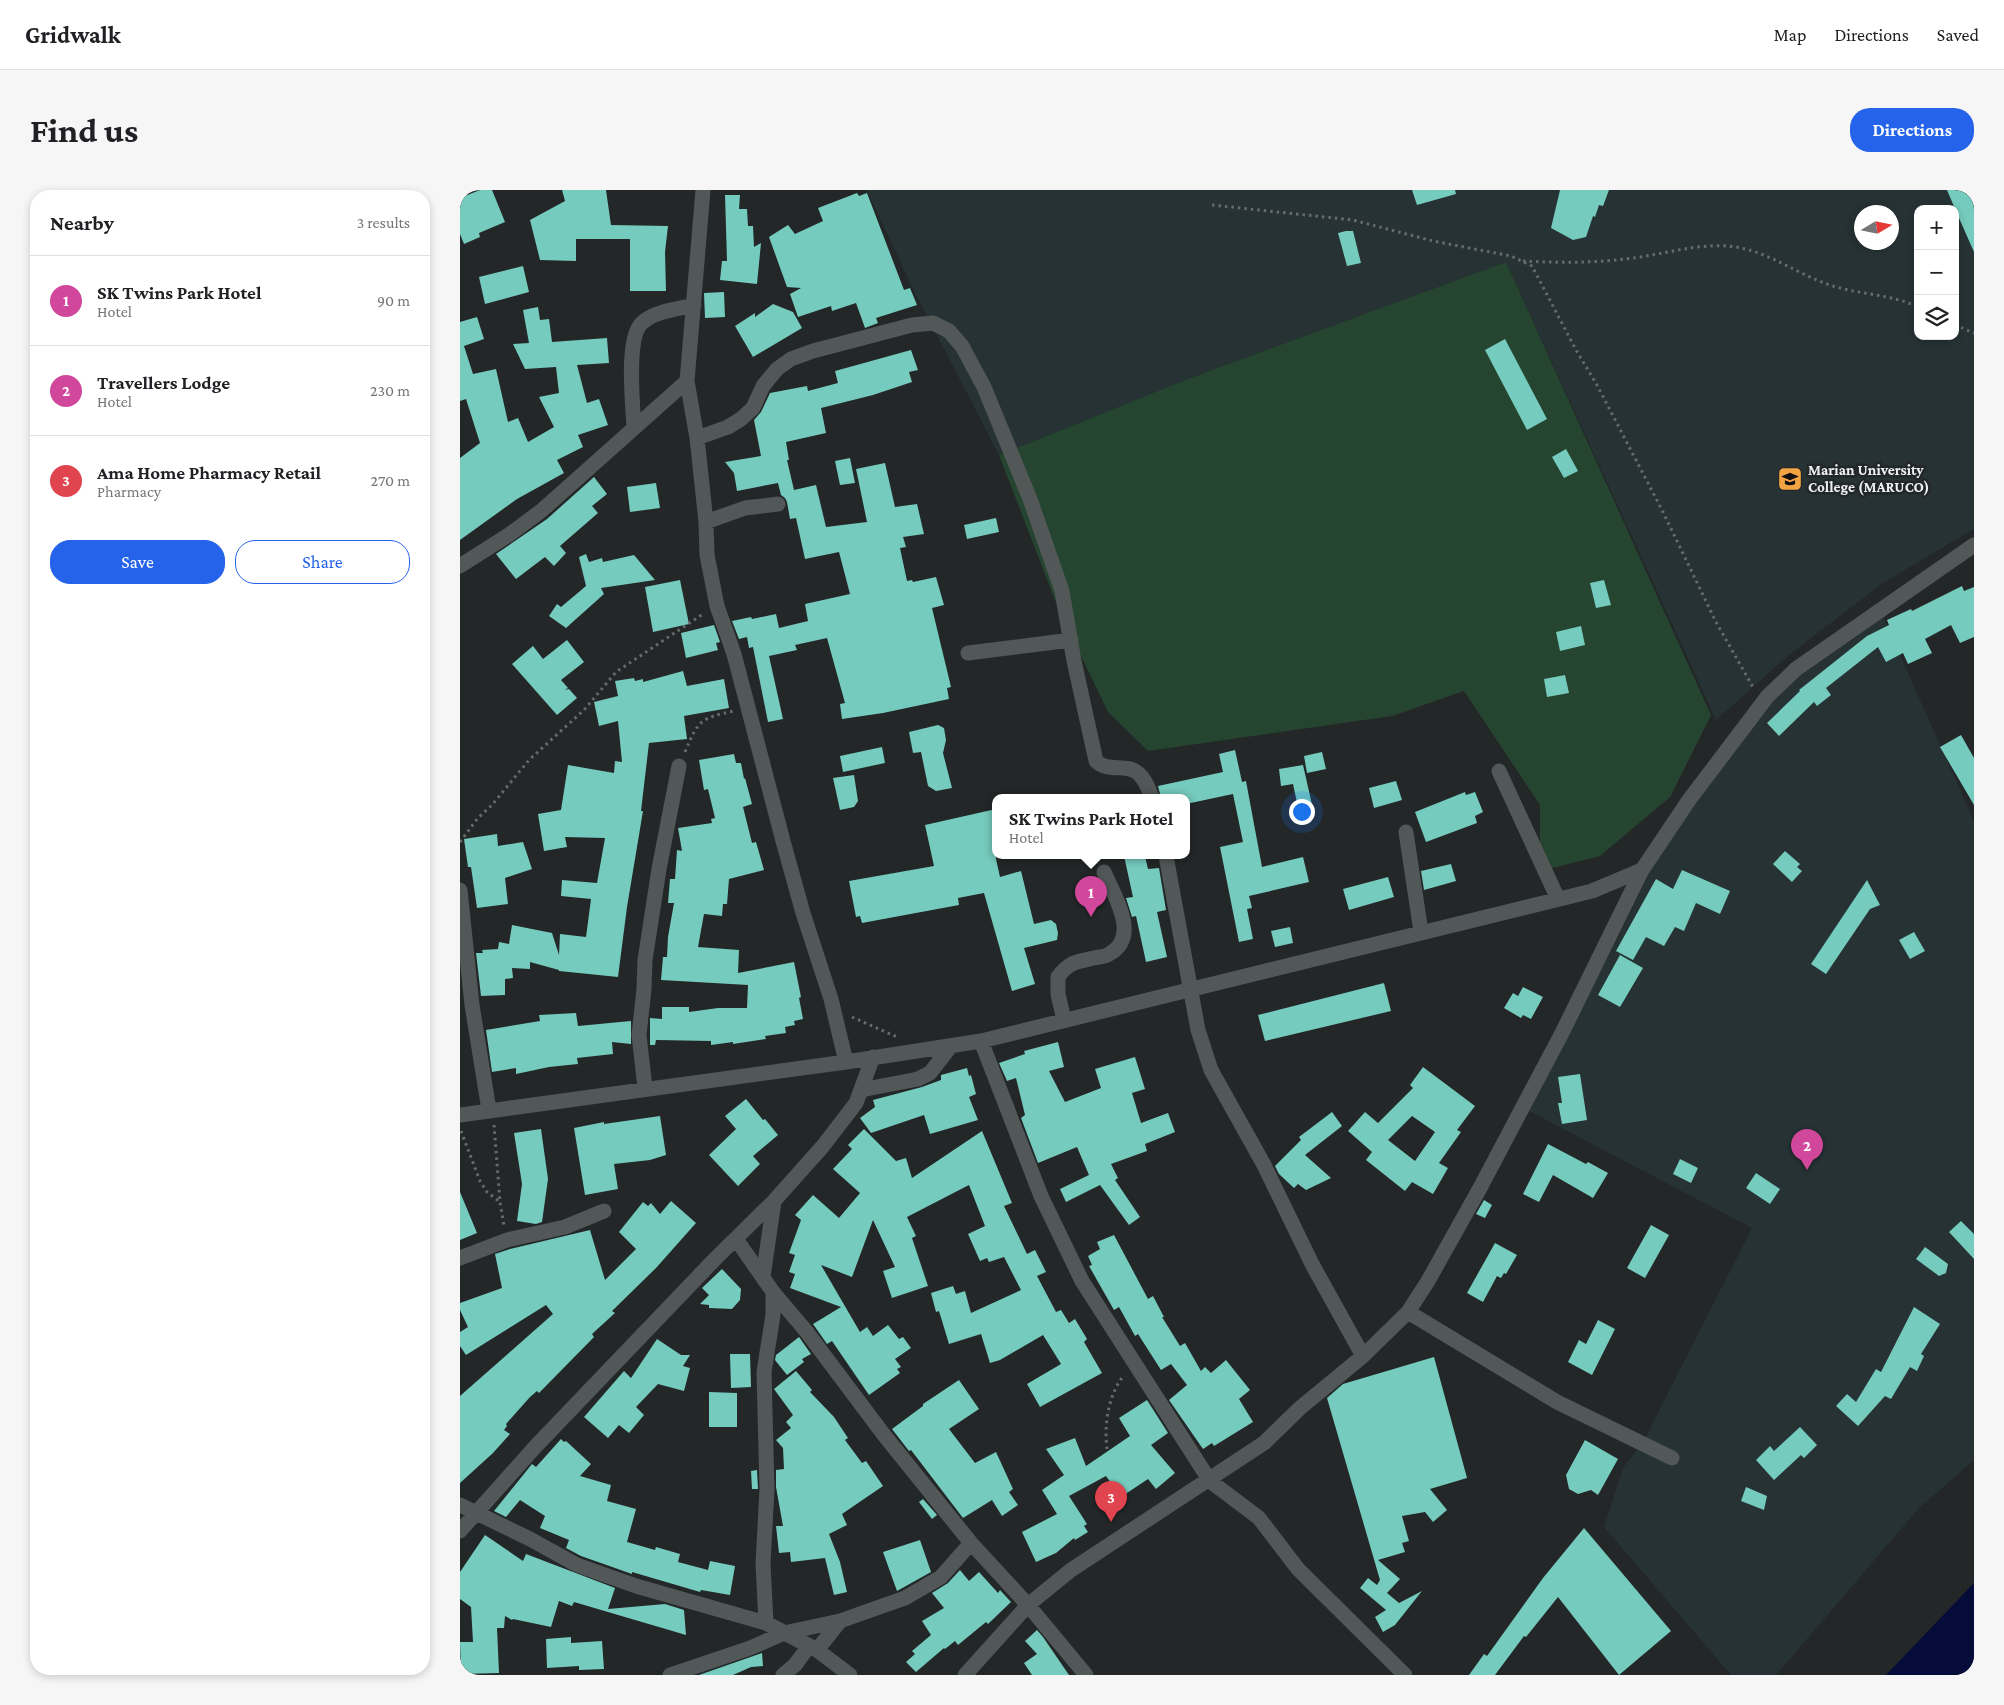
<!DOCTYPE html>
<html lang="en">
<head>
<meta charset="utf-8">
<style>
	:root { --surface:#fff; --page:#f6f6f6; --text:#202124; --muted:#757577; --line:#e0e0e0; --accent:#2563eb }
	body { margin:0; font-family:"Crimson Pro",serif; background:var(--page); color:var(--text) }
	.controls { position:absolute; right:15px; top:15px; display:grid; overflow:hidden; border-radius:10px; box-shadow:0 2px 8px #0003 }
	.controls button { width:45px; height:45px; display:grid; place-items:center; padding:0; border:0; border-bottom:1px solid var(--line); background:var(--surface); color:var(--text); font:25px sans-serif }
	.compass { position:absolute; left:1394px; top:15px; width:45px; height:45px; border-radius:50%; background:var(--surface); box-shadow:0 2px 8px #0003; rotate:80deg }
	.you { position:absolute; left:841px; top:621px; width:18px; height:18px; margin:-12px; border:4px solid #fff; border-radius:50%; background:#1a73e8; box-shadow:0 0 0 8px #1a73e833 }
	.badge { display:grid; place-items:center; width:32px; height:32px; border-radius:50%; background:var(--accent); color:#fff; font-size:16px; font-weight:700 }
	.pin { position:absolute; translate:-50% -41px; filter:drop-shadow(0 1px 2px #0008) }
	.pin::after { content:''; position:absolute; top:26px; width:18px; height:15px; background:inherit; clip-path:polygon(0 0,100% 0,50% 100%) }
	.popup { position:absolute; left:532px; top:604px; width:198px; height:65px; box-sizing:border-box; display:grid; place-content:center; border-radius:10px; background:var(--surface); filter:drop-shadow(0 1px 4px #0005); font-size:16px; white-space:nowrap; color:var(--muted) }
	.popup b { font-size:19px; color:var(--text) }
	.popup::after { content:''; position:absolute; left:50%; top:100%; margin-left:-10px; border:10px solid transparent; border-top-color:var(--surface) }
	.list { margin:0; padding:0; list-style:none }
	h2 { display:flex; justify-content:space-between; align-items:center; height:65px; margin:0; padding:0 20px; font-size:21px }
	h2 small { font-size:16px; font-weight:400; color:var(--muted) }
	.list li { display:grid; grid-template-columns:32px 1fr auto; gap:15px; align-items:center; box-sizing:border-box; height:90px; padding:0 20px; border-top:1px solid var(--line) }
	.list b { display:block; font-size:19px; white-space:nowrap }
	.list p { margin:0; font-size:16px; white-space:nowrap; color:var(--muted) }
	.list em { font-size:16px; font-style:normal; color:var(--muted) }
	.actions { display:flex; gap:10px; padding:15px 20px }
	.actions a { flex:1; padding:11px 0; border:1px solid var(--accent); border-radius:20px; text-align:center; font-size:18px; color:var(--accent) }
	.actions .main { background:var(--accent); color:#fff }
	.icon { flex:none; width:28px; height:28px; fill:none; stroke:currentColor; stroke-width:2; stroke-linecap:round; stroke-linejoin:round }
	.map { position:relative; flex:none; width:1514px; height:1485px; overflow:hidden; border-radius:20px }
	header { display:flex; align-items:center; gap:30px; box-sizing:border-box; height:70px; padding:0 25px; background:var(--surface); border-bottom:1px solid var(--line) }
	header strong { font-size:24px }
	nav { display:flex; gap:28px; margin-inline-start:auto; font-size:18px }
	.intro { display:flex; align-items:center; justify-content:space-between; box-sizing:border-box; height:120px; padding:0 30px }
	h1 { margin:0; font-size:35px }
	.button { padding:12px 22px; border-radius:20px; background:var(--accent); color:#fff; font-size:18px; font-weight:700 }
	main { display:flex; gap:30px; padding:0 30px }
	aside { flex:1; background:var(--surface); border-radius:20px; box-shadow:0 2px 8px #0003 }
	.map>svg:first-child { display:block }
</style>
</head>
<body>
<header>
<strong>Gridwalk</strong>
<nav><a>Map</a><a>Directions</a><a>Saved</a></nav>
</header>
<div class="intro"><h1>Find us</h1><a class="button">Directions</a></div>
<main>
<aside>
<h2>Nearby<small>3 results</small></h2>
<ul class="list">
<li><span class="badge" style="background:#d1479c">1</span><div><b>SK Twins Park Hotel</b><p>Hotel</p></div><em>90 m</em></li>
<li><span class="badge" style="background:#d1479c">2</span><div><b>Travellers Lodge</b><p>Hotel</p></div><em>230 m</em></li>
<li><span class="badge" style="background:#e0444e">3</span><div><b>Ama Home Pharmacy Retail</b><p>Pharmacy</p></div><em>270 m</em></li>
</ul>
<div class="actions"><a class="main">Save</a><a>Share</a></div>
</aside>
<div class="map">
<svg width="1514" height="1485" viewBox="0 0 1514 1485">
	<rect width="100%" height="100%" fill="#232728"/>
	<path fill="#263234" fill-rule="evenodd" d="M407 0H1514V339L1423 393 1329 465 1256 530 1046 72 725 190 539 265 453 99ZM1458 19H1495V146H1458ZM1402 22H1432V52H1402Z
		M1420 420 1514 631V1270L1459 1318 1316 1485H1271L1144 1337 1163 1278 1183 1252 1292 1038 1069 921 1160 744 1198 664 1297 515Z"/>
	<path fill="#264530" d="M1046 72 1251 525 1210 607 1140 666 1080 681V615L1004 501 932 526 688 561 648 522 598 418 539 265 725 190Z"/>
	<path fill="#050c39" d="M1514 1393V1485H1426Z"/>
	<path fill="#75cbbd" fill-rule="evenodd" d="M20 0H32L45 32 19 43 20 47 4 54 0 44V8Z
		M102 0H146L151 35 208 36 205 62 206 101H170V49H116V71L80 70 70 30 105 11Z
		M952 0H995L996 4 957 15Z
		M1100 0H1149L1143 16 1139 15 1135 27 1133 26 1126 47 1113 50 1091 38Z
		M1487 0H1514V62L1495 19Z
		M397 3 399 6 407 3 444 100 450 98 457 115 416 128 418 133 405 138 396 113 372 121 371 116 338 127 330 104 341 98 327 97 309 47 328 35 335 44 363 31 358 18Z
		M265 5H280L279 19H287L288 36H293L294 57 301 53 297 94 260 90 262 71H267Z
		M886 41H893L901 73 887 76 878 43Z
		M63 76 69 102 25 114 19 87Z
		M264 102 265 127 245 128 244 103Z
		M313 114 333 122 342 138 293 167 275 136 295 123V127Z
		M78 117 80 130 89 129 92 152 147 148 149 173 117 175 127 213 139 209 148 235 118 245 123 257 97 270 104 283 57 309 0 350V268L20 253 6 209 0 211V132L17 127 24 149 4 156 13 184 36 179 48 232 58 228 68 252 94 237 79 207 99 203 96 177 65 179 53 154 69 153 63 120Z
		M1045 149 1087 229 1067 240 1025 160Z
		M451 160 458 180 449 182 452 192 413 205 361 218 366 243 326 252 329 270H327L334 300 356 295 366 337 407 332 396 279 425 273 435 317 457 314 464 344 443 347 446 357 440 358 447 391 452 390 453 392 476 387 484 415 472 418 491 497 487 498 489 509 423 523 382 529 380 514 385 513 367 448 335 455 337 460 309 466 323 529 308 532 293 457 289 458 287 447 279 449 272 431 291 427 292 429 316 424 319 438 348 431 345 414 390 404 379 362 345 369 336 328 330 329 327 312 325 308 321 305 318 293 277 301 274 283 265 272 301 266 294 230 301 222 310 203 347 196 348 201 378 193 375 181Z
		M1106 259 1118 281 1104 288 1092 267Z
		M390 268 395 293 380 295 375 271Z
		M134 287 147 304 132 316 138 323 100 356 106 363 94 376 85 367 56 389 36 364 87 329Z
		M196 293 200 318 170 322 167 297Z
		M536 328 539 342 507 349 504 335Z
		M126 364 129 372 142 368 143 372 174 365 195 390 141 398 144 404 106 438 89 426 97 414 101 417 126 396 119 367Z
		M220 390 229 434 193 442 185 397Z
		M1144 390 1151 415 1136 418 1130 393Z
		M1502 396 1504 401 1514 397V447L1500 453 1491 435 1465 449 1472 463 1448 474 1443 463 1426 472 1418 457 1366 498 1371 505 1357 516 1354 512 1319 546 1307 533 1340 501 1339 500 1407 446 1429 435 1427 430 1451 419 1452 421Z
		M254 435 260 452 256 453 258 460 226 468 221 443Z
		M1121 436 1125 455 1100 461 1096 442Z
		M107 450 124 472 101 490 108 498 105 500 109 499 117 508 97 525 52 474 73 456 83 469Z
		M223 481 227 496 264 489 269 518 224 526 227 549 189 553 181 621H183L167 717 158 787 99 781V780L70 772V779L52 778 53 788 45 789V805L21 806 16 763H23L22 760 38 759 39 752 49 754 52 735 92 743 99 765 100 744 126 747 131 709 101 706 102 690 137 693 145 648 105 647 107 657 84 661 78 624 101 620 108 575 154 583 155 571 162 572 158 531 139 536 134 512 158 506 155 491 174 488 175 491 183 489V492Z
		M1105 485 1109 503 1087 507 1084 489Z
		M478 535 484 538 486 550 483 563 492 598 476 601 468 596 461 562 453 563 449 542Z
		M1501 545 1514 568V615L1480 557Z
		M422 557 425 573 383 582 380 566Z
		M775 560 782 592 786 591 802 677 843 667 849 692 789 706 792 718 787 719 793 749 779 752 760 657 783 652 773 604 726 614V608H701L698 596 763 582 759 564Z
		M862 562 866 579 847 583 844 566Z
		M274 564 276 573H281L284 589 285 588 292 614 283 617 292 653 296 652 304 680 269 689 267 714H263L262 726 244 724 238 757 279 760 278 783 334 772 341 807 339 808 343 829 334 831 335 835 325 837 326 843 305 846 306 849 273 854V852L251 855V851L196 850 195 855H190V828L202 829V817H229V822L258 818H287L288 795 201 790 203 767H207L208 747 214 713H208L210 689H215L217 660 222 661 218 638 252 633 251 629 255 628 248 599 244 600 239 570Z
		M843 575 853 619 839 622 833 594 821 596 819 579Z
		M394 585 398 611 394 617 380 620 373 588Z
		M936 591 942 610 914 618 909 598Z
		M1005 602 1006 605 1015 602 1023 622 1015 626 1017 633 966 652 955 622Z
		M536 619V669L540 687 561 681 574 734 591 730 596 734 598 743 597 750 564 758 575 794 552 801 524 703 498 708 499 715 402 733 400 726 396 727 389 691 474 676 465 635Z
		M37 644 38 656 63 652 72 679 45 688 48 714 17 718 11 677H8L4 649Z
		M1325 661 1340 674 1337 677 1342 681 1332 692 1313 674Z
		M664 666H685L688 679 699 678 706 720 697 722 707 767 686 772 676 726 672 727 666 708 673 707Z
		M991 674 996 691 964 700 961 681Z
		M1222 680 1270 701 1260 724 1236 713 1224 741 1215 737 1204 756 1186 747 1173 770 1156 761 1196 689 1213 699Z
		M928 687 934 707 889 720 883 699Z
		M1407 690 1420 715 1410 719 1366 784 1351 774Z
		M830 737 833 753 815 757 811 741Z
		M1454 742 1465 761 1450 769 1439 750Z
		M1160 765 1183 778 1160 817 1138 805Z
		M924 793 931 821 805 851 798 825Z
		M1063 797 1083 807 1071 829 1063 825 1061 828 1044 818 1053 803 1058 806Z
		M116 823 118 836 171 831V854L152 852 153 864 117 868 118 874 89 877 56 884V878L32 882 26 840 80 831 79 825Z
		M598 852 604 877 589 881 605 912 641 898 635 879 675 867 685 899 672 903 681 933 708 923 715 942 685 954 687 961 651 974 658 988 655 990 680 1027 669 1035 640 995 606 1012 600 999 629 985 617 957 578 973 561 928 565 925 556 888 547 891 539 873 565 864 564 861Z
		M963 877 1015 916 997 940 1001 942 979 973 988 978 973 1004 952 992 945 1001 906 970 912 962 888 941 905 922 918 933 953 898 950 895ZM952 926 975 942 955 971 928 950Z
		M507 878 509 886 511 885 516 904 509 907 518 930 470 944 464 925 411 943 400 928 415 917 413 910 462 897 481 890V885Z
		M1120 884 1127 930 1102 934 1098 913H1102L1098 887Z
		M286 909 303 930 305 929 318 945 293 966 300 974 278 996 249 965 276 939 265 926Z
		M872 922 882 936 845 965 871 988 846 1000 838 994 834 998 819 984 815 976 841 950 839 947Z
		M200 926 206 965 190 970 154 974 158 999 125 1005 114 938 144 932V934Z
		M81 939 88 989 82 1032 76 1034 57 1031 62 994 54 943Z
		M404 939 436 971 446 968 452 988 522 941 552 1013 544 1016 567 1064 575 1060 586 1082 577 1086 596 1122 601 1120 609 1133 615 1129 627 1149 624 1152 642 1183 580 1217 567 1194 601 1174 583 1145 540 1170 530 1173 521 1144 489 1154 479 1121 476 1122 471 1103 493 1096 496 1104 505 1101 511 1123 561 1100 544 1067 529 1072 527 1068 520 1071 508 1044 525 1036 509 995 447 1027 456 1046 452 1048 468 1096 432 1108 423 1081 435 1077 413 1030 392 1087 361 1075 400 1142 407 1137 413 1146 428 1135 439 1149 443 1147 451 1158 435 1169 441 1177 437 1179 440 1183 409 1205 372 1151 367 1154 353 1134 381 1117 330 1098 335 1084 329 1082 335 1065 329 1063 341 1030 335 1025 353 1005 379 1028 400 1003 373 979 392 959 388 955Z
		M1088 954 1126 974 1128 972 1148 983 1133 1008 1093 985 1079 1012 1063 1004Z
		M1220 969 1238 978 1231 993 1213 984Z
		M1296 983 1320 999 1310 1014 1286 998Z
		M0 1002 17 1043 0 1050Z
		M1024 1010 1032 1015 1025 1028 1016 1024Z
		M211 1011 236 1033 196 1078 152 1121 155 1123 132 1144 134 1147 79 1203 77 1201 70 1207 46 1234 47 1236 44 1240 50 1244 33 1263 0 1293V1206L93 1124 86 1115 6 1165 0 1156V1142L8 1137 0 1120V1113L42 1098 35 1064 50 1059 130 1040 145 1090 176 1059 159 1042 183 1012 188 1016 191 1013 200 1024Z
		M1501 1031 1514 1044V1069L1489 1042Z
		M1191 1035 1209 1045 1185 1088 1167 1078Z
		M654 1045 688 1109 693 1106 704 1127H702L720 1156 725 1153 741 1181 745 1177 751 1183 766 1170 790 1200 779 1209 793 1232 754 1256 752 1253 743 1259 709 1210 727 1195 711 1174 701 1180 678 1144 675 1146 659 1117 654 1120 629 1076 632 1075 628 1066 640 1059 637 1052Z
		M1035 1053 1057 1065 1046 1084 1044 1083 1041 1088 1037 1086 1023 1112 1007 1103Z
		M1465 1057 1488 1074 1486 1083 1479 1086 1456 1069Z
		M262 1079 281 1099 280 1110 272 1119 249 1118V1115L240 1114 249 1105 242 1098Z
		M1454 1117 1480 1134 1461 1164 1464 1166 1457 1181 1450 1177 1431 1209 1425 1206 1398 1236 1376 1216 1387 1204 1396 1212 1416 1179 1421 1182Z
		M1138 1130 1155 1139 1132 1185 1108 1172 1119 1150 1126 1154Z
		M339 1147 351 1164 342 1169 344 1172 327 1185 315 1170 316 1165Z
		M197 1149 221 1165H230L223 1176 230 1178 224 1201 198 1194 176 1217 184 1225 169 1243 159 1235 148 1248 124 1227 164 1181 171 1188Z
		M270 1164H290L291 1197 271 1198Z
		M974 1167 1007 1288 970 1299 987 1320 973 1332 965 1322 942 1326 949 1351 942 1353 945 1362 918 1370 940 1389 927 1403 939 1413 962 1401 935 1435 923 1442 915 1427 926 1420 900 1398 908 1388 917 1395 920 1390 867 1208 883 1194Z
		M336 1181 352 1200 350 1202 374 1227 388 1248 385 1250 402 1273 406 1271 423 1296 382 1324 387 1335 369 1344 380 1372 387 1402 374 1405 365 1368 331 1372 330 1362 319 1363 316 1336H323L316 1297V1280L324 1279 323 1258 316 1250 331 1238 326 1232 333 1225 314 1199Z
		M499 1190 519 1219 489 1239 515 1273 536 1262 553 1299 549 1302 558 1315 542 1326 532 1310 503 1328 451 1260 449 1261 432 1239 463 1216V1214Z
		M249 1202 277 1203V1237H249Z
		M687 1210 708 1243 691 1255 715 1283 696 1299 688 1289 661 1307 646 1286 609 1306 627 1334 624 1336 628 1342 615 1350 614 1348 596 1363 576 1372 562 1342 597 1324 582 1300 604 1285 586 1259 615 1248 626 1276 670 1246 659 1228Z
		M1340 1237 1357 1255 1344 1268 1341 1265 1314 1290 1296 1270 1310 1256 1314 1261Z
		M101 1249 104 1252 106 1251 131 1274 120 1286 151 1295 147 1311 176 1319 167 1352 195 1360 196 1357 220 1364 218 1372 248 1380 250 1371 275 1376 270 1405 241 1400 240 1402 172 1382V1384L121 1366 106 1358 109 1350 80 1338 85 1326 60 1310 46 1327 34 1321 72 1274 76 1277Z
		M1125 1250 1158 1269 1138 1305 1131 1300 1118 1304 1109 1299 1106 1285Z
		M297 1280 298 1299H292L291 1281Z
		M1286 1297 1307 1306 1304 1320 1281 1311Z
		M463 1309 477 1325 472 1329 459 1312Z
		M1124 1338 1211 1441 1159 1485 1098 1407 1066 1447 1064 1446 1035 1485H1009L1024 1464 1027 1466 1083 1388Z
		M25 1345 63 1371 66 1364 155 1398 148 1419 205 1414 224 1420 226 1445 114 1412 112 1416 99 1411 91 1437 53 1429 52 1430 45 1426 44 1438H37L39 1483 1 1484 0 1452H13L11 1417 0 1409V1382Z
		M460 1350 471 1382 437 1401 423 1362Z
		M500 1380 509 1391 519 1382 538 1403 540 1400 551 1412 528 1434 526 1432 498 1455 495 1451 485 1459 484 1458 456 1482 446 1472 455 1464 452 1461 471 1445 462 1431 484 1418 472 1403 488 1393Z
		M577 1440 583 1447 609 1485H572L564 1473 577 1464 565 1451Z
		M111 1447V1453L142 1451 144 1479 119 1480V1476L87 1478 86 1449Z
		M302 1463 303 1476 291 1477 273 1485H239Z"/>
	<g fill="none" stroke-linecap="round" stroke-linejoin="round">
		<path stroke="#676b6c" stroke-width="3" stroke-dasharray="2.5 4" stroke-linecap="butt" d="M752 15 893 30 973 51 1051 66 1072 76 1116 160 1137 195 1203 322 1256 432 1294 499
			M1063 71C1100 73 1136 73 1173 68 1204 64 1235 54 1267 56 1309 59 1340 88 1380 98 1406 105 1433 105 1458 117
			M1495 135 1514 143
			M225 562C238 530 241 528 274 521
			M0 652 17 629 32 615 69 570 124 520 156 482 243 424
			M392 827 437 847
			M34 935 40 1012 44 1036
			M1 941 20 991 27 1002 40 1012
			M647 1259C644 1235 648 1205 664 1185"/>
		<path stroke="#525758" stroke-width="15" d="M243 0 227 191 237 248 246 332 247 365 257 416 274 464 323 651 343 723 371 809 386 872
			M174 238C173 216 165 145 183 132 196 121 218 119 234 115
			M237 248 268 237 281 229 293 218 303 196 317 179 331 169 353 161 452 135 473 133 489 141 502 156 524 197 570 309 602 401 614 471 636 571C648 583 666 573 678 583 686 590 689 600 692 608
			M246 332 285 318 318 314
			M0 376 50 344 81 321 227 191
			M508 463 611 450
			M1039 581 1098 709
			M946 642 961 742
			M706 666 738 840 751 880 804 975 852 1074 903 1166
			M0 700 12 815 29 920
			M604 830 598 804V787C609 772 616 772 634 768 638 767 645 767 649 764 681 747 654 705 644 682
			M521 851 581 1006 622 1091 750 1291 799 1328 838 1379 945 1485
			M185 898 179 845 184 799 185 770 199 679 219 576
			M401 900 458 889 470 883 491 856
			M0 925 386 872 521 851 1132 701 1182 680 1229 610 1307 507 1336 479 1514 355
			M276 1049 313 1102 346 1141 424 1245 511 1353 568 1415 626 1485
			M0 1068 47 1050 105 1037 144 1021
			M303 1087 314 1011
			M948 1122 1097 1212 1212 1268
			M0 1315 70 1349 117 1375 176 1396 306 1433 357 1460 390 1485
			M0 1341 75 1257 255 1069 314 1011 363 956 396 913 413 867
			M306 1433 303 1374 307 1299 304 1182 313 1125V1102
			M357 1460 380 1431
			M210 1485 290 1458 324 1443 380 1431 445 1408 481 1387 511 1353
			M323 1485 335 1475 349 1456
			M505 1485 568 1415 611 1380 804 1253 840 1218 903 1166 948 1122 968 1091 1020 998 1102 843 1182 680"/>
	</g>
	<defs>
		<symbol id="university-square" viewBox="-11 -11 22 22"><rect x="-9" y="-9" width="18" height="18" rx="4" fill="#f3a442" stroke="#232728"/><path d="M0-5L7-2L0 1L-7-2ZM-4 1L0 2.5L4 1V4Q0 6-4 4Z" fill="#111"/></symbol>
	</defs>
	<g fill-rule="evenodd">
		<use href="#university-square" x="1316" y="275" width="28" height="28"/>
	</g>
	<g text-anchor="middle" dominant-baseline="central" stroke-width="5" stroke-linejoin="round" paint-order="stroke">
		<g font-size="15" font-weight="bold" fill="#edf0f1" stroke="#232728" text-anchor="start">
			<text x="1348" y="280">Marian University<tspan x="1348" dy="17">College (MARUCO)</tspan></text>
		</g>
	</g>
</svg>
<div class="controls">
<button>+</button>
<button>−</button>
<button><svg class="icon" aria-label="layers" viewBox="0 0 24 24"><path d="M12 4l9 5-9 5-9-5zM3 14l9 5 9-5"/></svg></button>
</div>
<svg class="compass" viewBox="-18 -18 36 36"><path d="M0-13l5 13h-10z" fill="#e53935"/><path d="M0 13l5-13h-10z" fill="#757577"/></svg>
<div class="you"></div>
<div class="pin badge" style="left:631px;top:727px;background:#d1479c">1</div>
<div class="popup"><b>SK Twins Park Hotel</b>Hotel</div>
<div class="pin badge" style="left:1347px;top:980px;background:#d1479c">2</div>
<div class="pin badge" style="left:651px;top:1332px;background:#e0444e">3</div>
</div>
</main>
</body>
</html>
